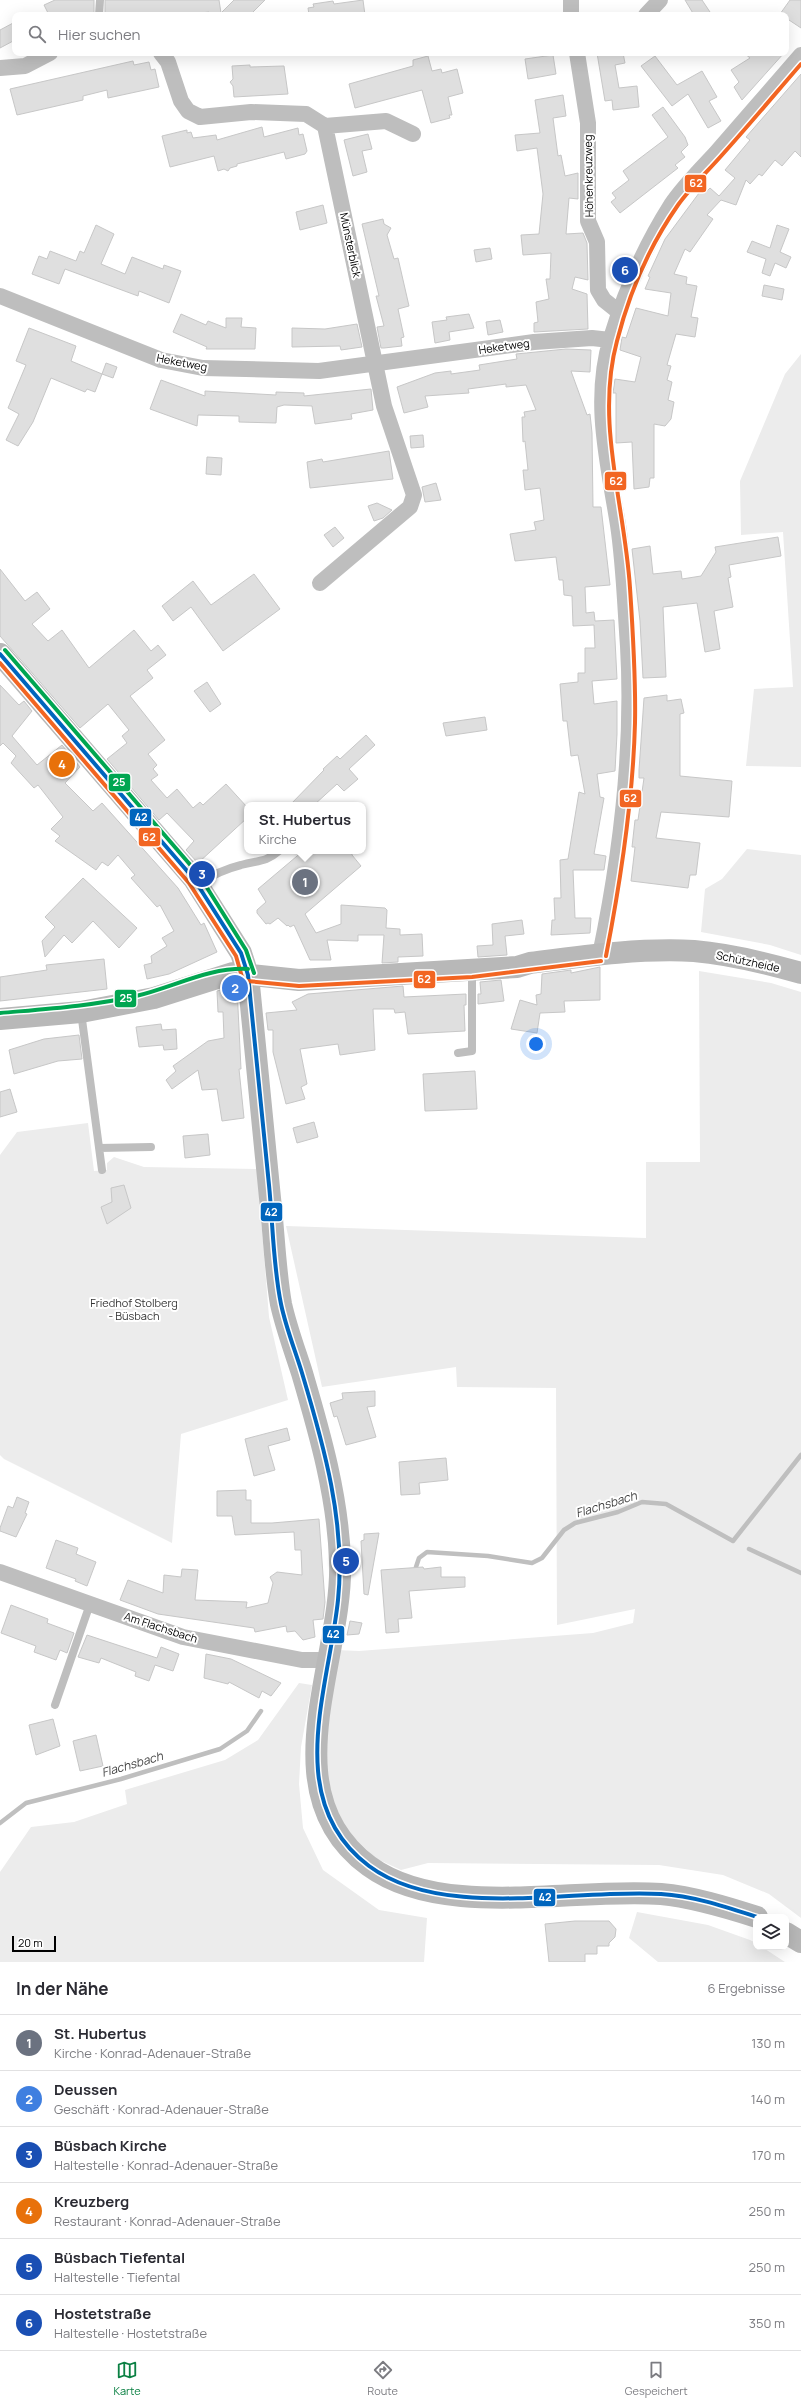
<!DOCTYPE html>
<html lang="de">
<head>
<meta charset="utf-8">
<style>
	:root { --surface:#fff; --page:#f2f2f3; --text:#2b2b33; --muted:#7c7c81; --line:#e1e1e2; --accent:#0b8043 }
	body { margin:0; font-family:Manrope,sans-serif; background:var(--page); color:var(--text) }
	.controls { position:absolute; right:12px; bottom:12px; display:grid; overflow:hidden; border-radius:8px; box-shadow:0 4px 16px #0002 }
	.controls button { width:36px; height:36px; display:grid; place-items:center; padding:0; border:0; border-bottom:1px solid var(--line); background:var(--surface); color:var(--text); font:20px sans-serif }
	.scale { position:absolute; left:12px; bottom:10px; width:44px; box-sizing:border-box; padding-left:4px; border:2px solid #000; border-top:0; font-size:11px; line-height:14px; white-space:nowrap; color:#000; -webkit-text-stroke:3px #fff; paint-order:stroke }
	.you { position:absolute; left:536px; top:1044px; width:14px; height:14px; margin:-10px; border:3px solid #fff; border-radius:50%; background:#1a73e8; box-shadow:0 0 0 6px #1a73e833 }
	.badge { display:grid; place-items:center; width:26px; height:26px; border-radius:50%; background:var(--accent); color:#fff; font-size:13px; font-weight:700 }
	.pin { position:absolute; translate:-50% -50%; border:2px solid #fff; box-shadow:0 1px 4px #0006 }
	.popup { position:absolute; left:244px; top:802px; width:122px; height:52px; box-sizing:border-box; display:grid; place-content:center; border-radius:8px; background:var(--surface); filter:drop-shadow(0 1px 3px #0005); font-size:13px; white-space:nowrap; color:var(--muted) }
	.popup b { font-size:15px; color:var(--text) }
	.popup::after { content:''; position:absolute; left:50%; top:100%; margin-left:-8px; border:8px solid transparent; border-top-color:var(--surface) }
	.list { margin:0; padding:0; list-style:none }
	h2 { display:flex; justify-content:space-between; align-items:center; height:52px; margin:0; padding:0 16px; font-size:17px }
	h2 small { font-size:13px; font-weight:400; color:var(--muted) }
	.list li { display:grid; grid-template-columns:26px 1fr auto; gap:12px; align-items:center; box-sizing:border-box; height:56px; padding:0 16px; border-top:1px solid var(--line) }
	.list b { display:block; font-size:15px; white-space:nowrap }
	.list p { margin:0; font-size:13px; white-space:nowrap; color:var(--muted) }
	.list em { font-size:13px; font-style:normal; color:var(--muted) }
	.icon { flex:none; width:22px; height:22px; fill:none; stroke:currentColor; stroke-width:2; stroke-linecap:round; stroke-linejoin:round }
	.map { position:relative; flex:none; width:801px; height:1962px; overflow:hidden }
	.search { position:absolute; background:var(--surface); box-shadow:0 4px 16px #0002; left:12px; right:12px; top:12px; height:44px; display:flex; align-items:center; gap:10px; box-sizing:border-box; padding:0 14px; border-radius:8px; color:var(--muted); font-size:15px }
	.sheet { height:388px; background:var(--surface) }
	nav { display:flex; justify-content:space-around; align-items:center; box-sizing:border-box; height:56px; border-top:1px solid var(--line); background:var(--surface); font-size:11px; color:var(--muted) }
	nav a { display:grid; justify-items:center; gap:2px }
	nav .on { color:var(--accent) }
	.map>svg:first-child { display:block }
</style>
</head>
<body>
<div class="map">
<svg width="801" height="1962" viewBox="0 0 801 1962">
	<rect width="100%" height="100%" fill="#fff"/>
	<path fill="#ececec" d="M801 354V767L746 766 754 689 793 687 783 532 741 535 740 481 785 374Z
		M747 849 801 855V955L770 945 701 932 705 889 722 879Z
		M699 971 771 983 801 992V1918L769 1894 723 1875 659 1865 428 1863 401 1870 375 1858 334 1818 322 1750 336 1650 359 1651 593 1633 633 1623 635 1609 557 1625 556 1388 457 1387 456 1367 322 1387 286 1226 646 1238V1162H700Z
		M88 1123 94 1171 107 1170V1163L114 1157 144 1167 257 1169 269 1317 288 1400 181 1434 172 1543 4 1459 0 1455V1155L17 1132Z
		M299 1683 312 1685 301 1747 299 1784 303 1828 323 1870 379 1910 427 1918 424 1962H0V1872L31 1827 74 1822 127 1804 125 1790 225 1760 258 1740Z
		M637 1912 708 1925 750 1940 756 1943V1947H762L785 1962H658L629 1938Z"/>
	<g fill="none" stroke-linecap="round" stroke-linejoin="round">
		<path stroke="#bfbfbf" stroke-width="4.5" d="M749 1549 801 1573
			M416 1567 419 1558 427 1552 488 1556 532 1563 542 1558 564 1530 575 1523 618 1512 642 1502 666 1504 733 1541 801 1455
			M0 1823 26 1803 121 1779 220 1749 247 1731 261 1711"/>
	</g>
	<path fill="#dfdfdf" stroke="#c7c7c7" d="M55 0H94V15H49L44 5Z
		M105 0H219L221 13 234 0H265L250 15H210L209 12 185 15H105Z
		M363 0 365 15H309L308 8 314 7 313 4 333 1 334 4Z
		M685 0H702L712 15H694Z
		M790 0H801V28L786 18V15L780 14Z
		M15 22V40L0 48V30Z
		M597 53H623L625 63 615 65 619 88 637 86 639 107 613 110 612 100 605 101Z
		M744 53H784L742 100 734 87 739 82 731 70 750 58Z
		M553 55 556 74 528 79 525 59Z
		M428 56 432 71 441 69 442 73 457 69 463 93 448 97 452 115H449L450 118 431 123 422 90 355 108 349 84 413 66V60Z
		M655 56 677 85 702 71 717 97 709 101 721 121 708 128 688 94 672 106 641 66Z
		M133 61 134 65 149 62 151 70 155 69 159 87 108 98 107 90 83 96V100L17 115 10 89Z
		M250 65V67L284 66 288 94 234 97 233 86 230 82 233 79 232 66Z
		M801 74V157L795 151 782 166 775 160 762 176 759 174 750 184 746 180 736 205 721 200 707 215 713 219 690 252 685 249 674 274 687 277 686 284 697 286 691 317 698 318 695 337 676 334 667 365 671 366 667 380 672 382 668 400 674 402 671 419 665 426 654 424V478H650L649 487 634 489 632 442 616 443V393H613L615 379 635 382 641 357 620 350 622 337 626 338 636 308 668 316 671 293 645 289 650 277 648 276 665 239 702 189 706 192 710 188 719 196 735 178 725 170 750 140 746 137Z
		M563 95 566 116 553 118 558 156 561 155 565 176 578 173V199L569 198 566 234 583 233 587 243 588 280 575 277 572 289 587 294 588 329 534 332V323L538 322 536 302 549 299 546 279H550L551 253 523 255 521 235 539 234 543 194 537 148 517 151 515 135 540 133 535 100Z
		M663 107 685 137 688 145 681 152 685 157 675 165 678 168 620 213 611 202 616 198 612 193 629 180 623 171 668 137 652 115Z
		M262 127 264 137 298 128 299 135 303 134 307 151 305 154 286 159 284 152 237 164V166L230 168 228 171 224 169 218 171 214 156 170 167 162 136 187 130V133L191 132 193 138 216 135 217 140Z
		M368 134 372 149 362 151 367 172 353 176 344 140Z
		M323 205 327 223 300 230 296 212Z
		M383 219 384 224 391 228 387 235 394 259 398 258 409 306 398 309 404 337 401 338 402 346 384 348H381L377 327 384 326 376 296H379L362 224Z
		M96 225 114 234 101 264 125 274 132 257 163 269 164 265 181 271 169 303 139 291 138 296 65 269 59 284 32 274 39 256 47 259 50 251 76 261 80 251 84 253Z
		M777 225 789 229 780 252 791 257 786 268 775 263 770 276 762 273 766 259 747 252 752 241 770 248Z
		M490 248 492 259 476 262 474 250Z
		M764 285 784 289 782 300 762 296Z
		M181 314 206 325 208 321 226 328V318H242L241 327 256 328 255 349H206L207 347 173 332Z
		M469 314 474 328 449 332 450 340 435 343 432 322 447 320 446 317Z
		M500 320 503 332 488 335 486 322Z
		M357 324 362 347 341 350 340 346 292 347V328L325 329Z
		M29 328 76 346 71 361 102 374 95 392 87 389 85 392 51 378 33 422 18 446 6 440 19 414 8 408 26 365 16 361Z
		M566 349 591 350 590 372 571 371 587 415 590 414 592 433 593 507H601L610 585 585 587 586 613 594 612 595 621 614 620 617 679 592 681 594 704 617 701V734L615 771 597 774 600 797 604 798 594 854 606 856 604 870H573L575 918H591L590 933 551 935 552 920H555L554 898H561L560 860 568 859 579 792 585 794 578 755 571 756 567 721H563L560 684 578 682V673H585V648H595L594 625 573 626 572 596 564 595 563 580H559L556 557 515 561 510 534 536 530 534 522 544 520 540 488 525 490 523 470H528L525 441 523 442 522 417H525L524 412 536 410 526 385 506 387V384L468 389 469 393 425 396 428 407 404 413 397 387 435 373 451 371V374L480 370 479 365 517 359 516 354Z
		M106 363 117 367 113 378 102 374Z
		M161 380 205 396V391L276 395V392L304 393V396L371 389 373 410 351 414 352 419 315 424 312 406 284 405 277 407 276 423 239 422V416L198 415 197 426 150 409Z
		M423 435 424 447 411 448 410 436Z
		M389 451 393 479 310 488 307 462 322 459 323 462Z
		M207 457 222 458 221 475 206 474Z
		M436 483 441 500 425 502 422 487Z
		M377 503 392 510 383 518 374 521 368 506Z
		M335 527 344 538 333 547 324 535Z
		M778 537 781 556 729 565 731 577 728 578 733 607 714 611 720 649 705 652 697 603 663 607 666 677 643 678 640 621 632 549 650 546 653 574 681 571 682 579 701 576 716 552 715 547Z
		M0 569 25 601 37 592 50 609 32 624 48 641 62 630 89 668 134 630 151 651 158 645 166 655 147 670 153 678 130 696 165 740 148 754 157 765 153 769 158 775 151 780 167 798 177 789 193 808 200 802 203 805 226 784 247 807V818L198 863 186 850 194 841 167 813 159 820 107 759 127 743 122 736 129 730 108 704 80 728 0 636Z
		M254 574 280 609 223 651 191 607 173 621 162 606 193 581 211 605Z
		M207 682 221 704 210 712 194 691Z
		M0 685 19 705 24 701 32 711 12 736 37 765 62 745 80 767 65 783 93 811 102 803 178 888 201 925 204 923 217 952 169 974 147 979 144 965 152 963 151 956 167 946 162 938 174 931 160 905 157 907 131 878 135 875 118 855 108 866 102 862 96 870 55 841 60 836 51 829 63 817 38 785 34 788 11 763 16 756 3 743 0 746Z
		M667 695V701L681 699 684 713 680 714V776L732 781 729 817 661 812 656 838 700 843 696 875H690L688 888 631 881 635 847H632L635 820H638L644 778H639V770L644 698Z
		M485 717 487 730 446 736 443 723Z
		M366 735 375 745 349 769 358 779 344 791 337 784 314 805H290L324 770 323 769 337 756 340 759Z
		M303 851H352V855L361 866 305 914 316 933 341 924V905L385 908 387 910 386 928 400 929V935L422 934 423 956 398 957V962L382 963 384 935H358V941L327 940 331 960H310L294 925 290 927 288 925 287 926 278 918 270 924 268 923 266 924 257 913V910L266 902 258 889Z
		M83 878 137 928 119 948 93 921 72 943 64 935 45 957 42 941 55 927 45 917Z
		M522 920 524 934 505 936 507 955 478 957 477 946 493 945 492 924Z
		M104 959 107 989 0 1001V977L47 970 46 965Z
		M600 967V1000L564 1001 565 1012 540 1013 537 1033 511 1029 520 1000 537 1005 536 995 541 994 542 974 571 970V973Z
		M501 980 504 1001 478 1004V994H481L480 982Z
		M403 986 404 997 466 994V1005H464L465 1031 408 1034 405 1012 395 1013 394 1009H373L375 1050 340 1055 338 1044 300 1049 307 1084 301 1087 305 1099 286 1104 273 1052V1030H268L266 1013 297 1010 292 1002 308 994Z
		M227 988H237L241 1069H239L244 1118 222 1121 217 1089 202 1090 198 1070 172 1089 166 1080 176 1071 173 1066 208 1041 224 1038 223 1012H218L217 991Z
		M161 1024 162 1030 176 1029 177 1049 164 1050 163 1045 139 1047 136 1027Z
		M79 1035 82 1059 58 1061 14 1074 9 1050 44 1039Z
		M475 1071 477 1109 425 1111 423 1074Z
		M10 1089 17 1112 0 1117V1092Z
		M314 1122 318 1137 297 1143 293 1128Z
		M208 1134 210 1155 185 1158 183 1136Z
		M124 1185 131 1208 107 1224 101 1207 112 1202 111 1188Z
		M375 1391V1406L367 1407 376 1437 346 1445 337 1416 334 1417 330 1403 343 1399 342 1393Z
		M287 1428 290 1440 268 1446 275 1470 254 1476 245 1439Z
		M446 1458 448 1480 419 1483 420 1494 401 1495 399 1462Z
		M246 1490V1500H251V1523H272L319 1519 325 1602 323 1619 313 1620 315 1637 303 1640 295 1631 287 1632 286 1626 255 1632 254 1628 158 1614 120 1600 128 1580 163 1593 164 1575 181 1577 182 1569 198 1570 195 1600 247 1602 246 1608 268 1603 273 1583 270 1577 277 1572 302 1575 301 1550H295L294 1532 235 1535 232 1516H217V1491Z
		M17 1497 29 1502 25 1513 27 1514 16 1537 0 1531V1528L8 1506 13 1508Z
		M379 1533 368 1595 364 1594 361 1541 364 1540V1534Z
		M56 1540 78 1548 76 1554 96 1562 87 1586 75 1581 76 1579 46 1568Z
		M423 1567 424 1569 441 1567V1577H465V1587L409 1591 412 1618 398 1619 399 1632 386 1633 381 1570Z
		M11 1605 48 1619 47 1623 74 1633 67 1653 60 1650 56 1660 34 1652 36 1646 1 1633Z
		M350 1621 362 1623 359 1634 347 1635Z
		M87 1635 157 1658 161 1647 179 1654 173 1671 155 1665 149 1681 135 1676 136 1672 101 1658 99 1663 78 1657Z
		M206 1654 231 1659 281 1683 271 1696 262 1691 259 1698 229 1682 228 1684 204 1678Z
		M53 1719 60 1746 36 1755 29 1725Z
		M96 1735 103 1766 80 1771 73 1741Z
		M575 1921H609L616 1929 615 1937 609 1943V1946H597V1954H585V1962H549L545 1924Z"/>
	<g fill="none" stroke-linecap="round" stroke-linejoin="round">
		<path stroke="#bebebe" stroke-width="8" d="M99 15 100 0
			M198 884C212 875 225 869 241 865 258 860 265 863 279 851
			M81 1012 102 1170
			M458 1053 472 1051V971
			M99 1148 151 1147
			M55 1705 90 1604"/>
		<path stroke="#bebebe" stroke-width="16" d="M571 0V15
			M646 15 660 0
			M161 53 168 62 181 101 188 111 200 117 251 112 306 114 325 126 386 121 413 134
			M577 53 588 123V221L597 242 598 290 604 300 619 312
			M0 68 25 66 50 53
			M0 296 161 360 203 368 319 371 534 342 592 338 610 340
			M320 583 410 507 414 495 384 406 325 126
			M600 955C621 854 634 749 628 646 625 606 624 565 618 525 608 463 592 400 611 338 625 292 645 246 671 205 683 187 700 170 715 154 744 121 772 88 801 55
			M0 1572 183 1637 302 1660H328"/>
		<path stroke="#b8b8b8" stroke-width="22" d="M0 654 194 879 241 953 248 975C255 1049 263 1124 270 1198 274 1233 275 1270 281 1304 286 1327 295 1351 302 1373 320 1434 338 1497 340 1561 344 1659 268 1792 369 1866 443 1920 573 1887 661 1894 693 1897 726 1907 757 1917
			M0 1019 81 1012 154 998 233 973 299 980 517 967 530 963C584 956 639 948 694 951 730 954 766 963 801 973
			M786 1933 801 1942"/>
		<defs>
			<path id="bus-1" d="M0 654 194 879 241 953 248 975C255 1045 262 1115 269 1185 273 1225 273 1265 281 1304 286 1328 295 1350 302 1373 324 1446 346 1524 338 1600 329 1688 282 1801 369 1866 443 1921 574 1888 661 1894 694 1896 726 1907 757 1917"/>
			<path id="bus-2" d="M0 663 189 883 236 956 242 977
				M606 956C621 879 633 801 635 723 636 678 633 633 630 588 625 506 595 422 617 341 629 294 650 245 678 205 691 187 707 172 722 155 749 125 775 94 801 64
				M247 981 299 986 472 977 601 961"/>
			<path id="bus-3" d="M5 650 199 875 246 950 254 973
				M0 1013C45 1009 92 1006 136 996 174 987 209 967 248 969"/>
		</defs>
		<use href="#bus-1" stroke="#fff" stroke-width="7"/>
		<use href="#bus-2" stroke="#fff" stroke-width="7"/>
		<use href="#bus-3" stroke="#fff" stroke-width="7"/>
		<use href="#bus-1" stroke="#0065bd" stroke-width="4"/>
		<use href="#bus-2" stroke="#f26522" stroke-width="4"/>
		<use href="#bus-3" stroke="#00a651" stroke-width="4"/>
	</g>
	<g text-anchor="middle" dominant-baseline="central" stroke-width="4" stroke-linejoin="round" paint-order="stroke">
		<g font-size="11" fill="#000" stroke="#fff">
			<text transform="translate(588 176) rotate(-91)">Höhenkreuzweg</text>
			<text transform="translate(351 245) rotate(78)">Münsterblick</text>
			<text transform="translate(504 346) rotate(-8)">Heketweg</text>
			<text transform="translate(182 362) rotate(11)">Heketweg</text>
			<text transform="translate(748 961) rotate(12)">Schützheide</text>
			<text transform="translate(161 1627) rotate(18)">Am Flachsbach</text>
		</g>
		<g font-size="11" fill="#333" stroke="#fff">
			<text x="134" y="1302">Friedhof Stolberg<tspan x="134" dy="13">- Büsbach</tspan></text>
		</g>
		<g font-size="12" font-style="italic" fill="#444" stroke="#fff">
			<text transform="translate(606 1504) rotate(-17)">Flachsbach</text>
			<text transform="translate(132 1764) rotate(-16)">Flachsbach</text>
		</g>
	</g>
	<g stroke="#fff" stroke-width="1.5">
		<rect x="684" y="174" width="23" height="19" rx="4" fill="#f26522"/>
		<rect x="604" y="471" width="23" height="20" rx="4" fill="#f26522"/>
		<rect x="108" y="773" width="23" height="19" rx="4" fill="#00a651"/>
		<rect x="619" y="789" width="23" height="19" rx="4" fill="#f26522"/>
		<rect x="129" y="808" width="23" height="19" rx="4" fill="#0065bd"/>
		<rect x="138" y="827" width="23" height="20" rx="4" fill="#f26522"/>
		<rect x="413" y="970" width="23" height="19" rx="4" fill="#f26522"/>
		<rect x="114" y="989" width="23" height="19" rx="4" fill="#00a651"/>
		<rect x="260" y="1202" width="23" height="20" rx="4" fill="#0065bd"/>
		<rect x="322" y="1625" width="23" height="19" rx="4" fill="#0065bd"/>
		<rect x="533" y="1888" width="23" height="19" rx="4" fill="#0065bd"/>
	</g>
	<g font-size="11" text-anchor="middle" font-weight="bold" fill="#fff">
		<text x="696" y="187">62</text>
		<text x="616" y="485">62</text>
		<text x="119" y="786">25</text>
		<text x="630" y="802">62</text>
		<text x="141" y="821">42</text>
		<text x="149" y="841">62</text>
		<text x="424" y="983">62</text>
		<text x="126" y="1002">25</text>
		<text x="271" y="1216">42</text>
		<text x="333" y="1638">42</text>
		<text x="545" y="1901">42</text>
	</g>
</svg>
<div class="controls">
<button><svg class="icon" aria-label="layers" viewBox="0 0 24 24"><path d="M12 4l9 5-9 5-9-5zM3 14l9 5 9-5"/></svg></button>
</div>
<div class="scale">20 m</div>
<div class="you"></div>
<div class="pin badge" style="left:305px;top:882px;background:#6b7280">1</div>
<div class="popup"><b>St. Hubertus</b>Kirche</div>
<div class="pin badge" style="left:235px;top:988px;background:#3f7fe0">2</div>
<div class="pin badge" style="left:202px;top:874px;background:#1a4fb4">3</div>
<div class="pin badge" style="left:62px;top:764px;background:#e8710a">4</div>
<div class="pin badge" style="left:346px;top:1561px;background:#1a4fb4">5</div>
<div class="pin badge" style="left:625px;top:270px;background:#1a4fb4">6</div>
<div class="search"><svg class="icon" aria-label="search" viewBox="0 0 24 24"><circle cx="10" cy="10" r="6"/><path d="M15 15l6 6"/></svg>Hier suchen</div>
</div>
<section class="sheet">
<h2>In der Nähe<small>6 Ergebnisse</small></h2>
<ul class="list">
<li><span class="badge" style="background:#6b7280">1</span><div><b>St. Hubertus</b><p>Kirche · Konrad-Adenauer-Straße</p></div><em>130 m</em></li>
<li><span class="badge" style="background:#3f7fe0">2</span><div><b>Deussen</b><p>Geschäft · Konrad-Adenauer-Straße</p></div><em>140 m</em></li>
<li><span class="badge" style="background:#1a4fb4">3</span><div><b>Büsbach Kirche</b><p>Haltestelle · Konrad-Adenauer-Straße</p></div><em>170 m</em></li>
<li><span class="badge" style="background:#e8710a">4</span><div><b>Kreuzberg</b><p>Restaurant · Konrad-Adenauer-Straße</p></div><em>250 m</em></li>
<li><span class="badge" style="background:#1a4fb4">5</span><div><b>Büsbach Tiefental</b><p>Haltestelle · Tiefental</p></div><em>250 m</em></li>
<li><span class="badge" style="background:#1a4fb4">6</span><div><b>Hostetstraße</b><p>Haltestelle · Hostetstraße</p></div><em>350 m</em></li>
</ul>
</section>
<nav>
<a class="on"><svg class="icon" aria-label="map" viewBox="0 0 24 24"><path d="M3 6l6-2 6 2 6-2v14l-6 2-6-2-6 2zM9 4v14M15 6v14"/></svg>Karte</a>
<a><svg class="icon" aria-label="directions" viewBox="0 0 24 24"><path d="M12 3l9 9-9 9-9-9zM9 14v-3h6M13 9l2 2-2 2"/></svg>Route</a>
<a><svg class="icon" aria-label="saved" viewBox="0 0 24 24"><path d="M7 4h10v16l-5-4-5 4z"/></svg>Gespeichert</a>
</nav>
</body>
</html>
